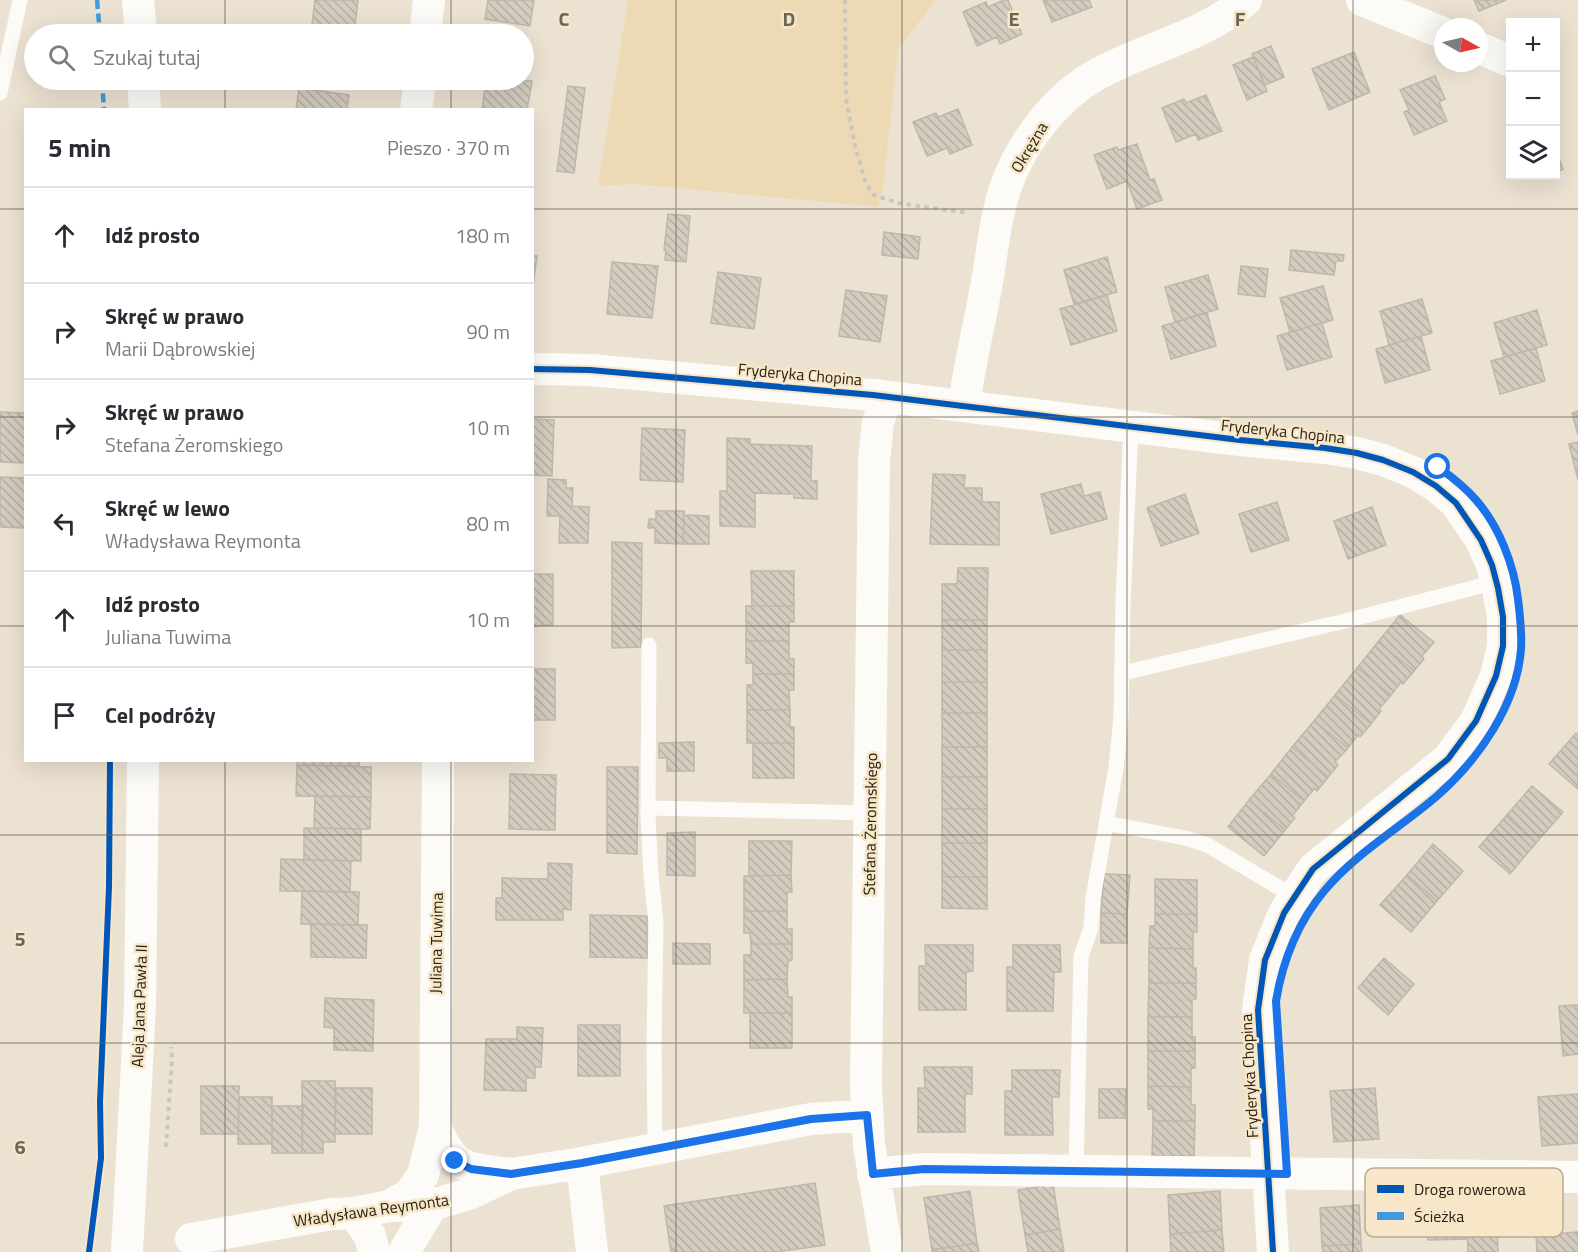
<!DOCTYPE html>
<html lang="pl">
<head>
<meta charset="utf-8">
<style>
	:root { --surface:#fff; --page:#f2f2f3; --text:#2b2b33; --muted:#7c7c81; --line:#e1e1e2 }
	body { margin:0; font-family:"Titillium Web",sans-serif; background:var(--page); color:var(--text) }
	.controls { position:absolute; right:18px; top:18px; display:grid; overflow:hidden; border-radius:0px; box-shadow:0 6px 24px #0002 }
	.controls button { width:54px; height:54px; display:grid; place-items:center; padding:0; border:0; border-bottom:2px solid var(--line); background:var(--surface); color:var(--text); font:30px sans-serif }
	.compass { position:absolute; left:1434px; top:18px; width:54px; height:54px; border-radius:50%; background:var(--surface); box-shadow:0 6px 24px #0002; rotate:98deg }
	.stop { position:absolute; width:18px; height:18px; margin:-14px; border:4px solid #1a73e8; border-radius:50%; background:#fff }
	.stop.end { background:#1a73e8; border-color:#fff; box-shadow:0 2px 6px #0008 }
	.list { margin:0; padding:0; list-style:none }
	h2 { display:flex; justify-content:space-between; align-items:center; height:78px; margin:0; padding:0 24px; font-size:26px }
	h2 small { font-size:20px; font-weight:400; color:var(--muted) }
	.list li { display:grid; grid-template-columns:39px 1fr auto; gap:18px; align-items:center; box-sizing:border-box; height:96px; padding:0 24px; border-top:2px solid var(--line) }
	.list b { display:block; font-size:22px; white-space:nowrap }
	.list p { margin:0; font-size:20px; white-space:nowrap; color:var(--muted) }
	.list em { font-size:20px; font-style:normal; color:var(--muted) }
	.icon { flex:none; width:33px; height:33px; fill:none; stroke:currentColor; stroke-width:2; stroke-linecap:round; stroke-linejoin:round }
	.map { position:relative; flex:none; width:1578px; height:1252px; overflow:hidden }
	.search { position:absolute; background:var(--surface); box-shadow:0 6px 24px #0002; left:24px; top:24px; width:510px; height:66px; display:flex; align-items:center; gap:15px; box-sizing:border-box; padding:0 21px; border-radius:33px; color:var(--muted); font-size:22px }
	.panel { position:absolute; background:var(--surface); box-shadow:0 6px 24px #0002; left:24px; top:108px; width:510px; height:654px; border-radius:0px }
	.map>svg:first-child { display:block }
</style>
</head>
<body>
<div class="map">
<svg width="1578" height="1252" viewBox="0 0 1578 1252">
	<defs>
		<pattern id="building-back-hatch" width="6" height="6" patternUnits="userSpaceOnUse" patternTransform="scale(1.5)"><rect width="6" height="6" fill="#d4ccbf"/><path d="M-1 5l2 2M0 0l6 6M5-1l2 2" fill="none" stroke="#b6afa3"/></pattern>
	</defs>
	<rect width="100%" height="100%" fill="#ece2d2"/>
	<path fill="#edd9b4" d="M628 0H936L898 49 883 190 878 207 635 184 598 186Z"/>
	<path fill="url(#building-back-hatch)" stroke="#beb7aa" stroke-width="1.5" d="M315 0H358L354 34 311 33Z
		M488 0H534L530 26 485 19Z
		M1004 0H1008L1022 34 1000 44 997 37 977 46 963 12 986 2 988 7Z
		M1043 0H1089L1092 7 1052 22Z
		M1474 0H1506L1479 11Z
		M1271 46 1284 77 1265 85 1252 54Z
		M1354 52 1370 92 1329 110 1312 69Z
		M1253 57 1267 91 1247 100 1233 65Z
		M1435 76 1445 99 1439 102 1447 121 1414 135 1404 112 1409 110 1400 90Z
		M486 80 532 81 527 110H482Z
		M568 86 585 88 574 173 557 171Z
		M299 88 349 95 347 110H296Z
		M1206 95 1222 131 1198 140 1196 134 1176 142 1162 108 1184 99 1186 103Z
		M958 109 972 145 950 154 947 148 927 156 913 122 936 113 938 117Z
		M1137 144 1150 180 1154 179 1162 200 1137 209 1127 181 1107 189 1094 155 1117 147 1118 150Z
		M1556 149 1563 169 1556 172Z
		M668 214 690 216 686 262 665 260 666 250H664Z
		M884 232 920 237 918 259 882 255Z
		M1291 250 1344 255 1343 261H1336L1334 275 1289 270Z
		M532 256H537L532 293Z
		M1107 257 1117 292 1074 304 1064 270Z
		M612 262 658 266 652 318 607 314Z
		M1241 266 1268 269 1265 297 1238 294Z
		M718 272 761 278 754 329 711 323Z
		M1208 275 1218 309 1175 322 1165 287Z
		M1323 286 1333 320 1290 332 1280 298Z
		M846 290 887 296 880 342 839 336Z
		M1107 295 1117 331 1071 345 1060 309Z
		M1422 299 1432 333 1389 345 1380 311Z
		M1537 310 1547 345 1504 357 1494 323Z
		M1207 313 1216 346 1171 359 1162 326Z
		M1322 323 1332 357 1287 370 1277 336Z
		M1421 336 1430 370 1385 383 1376 349Z
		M1536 348 1545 381 1500 394 1491 361Z
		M1578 411V435L1572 413Z
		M0 412 26 413V463L0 462Z
		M532 419 554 420 552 476 532 475Z
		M642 428 685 430 683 482 640 480Z
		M727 438 750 439V444L812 446 811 481H817V499L794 498V494L755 493V527L720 526V491H727Z
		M1578 442V480L1569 444Z
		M933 474 965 475 964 488H982V502H999V545L930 544Z
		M0 477 26 478V528L0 527Z
		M548 479 566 480V488H573L572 506 589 507 588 543H559L560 516H547Z
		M1081 484 1084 496 1100 492 1107 519 1051 534 1041 494Z
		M1185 494 1199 533 1161 546 1147 508Z
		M1277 502 1289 540 1251 552 1239 514Z
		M1372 507 1386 545 1348 559 1334 521Z
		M656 511H684L683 544 655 543V528H648L649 519H656Z
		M684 515 709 516V544H683Z
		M612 542 642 543 641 647 612 648Z
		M958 568H988L987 620H942V584H957Z
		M751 571H794V606H752Z
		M532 574H553V625L532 626Z
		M746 606H794V622H789V641H746Z
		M1400 615 1434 642 1422 656 1424 659 1414 671 1378 642Z
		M942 620H987V650H942Z
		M746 641H789V659H794V674H753V663H746Z
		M1378 642 1414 671 1403 684 1401 682 1391 695 1357 668Z
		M942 650H987V682H942Z
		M1357 668 1391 695 1379 709 1381 711 1371 724 1335 695Z
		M532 669H555V720H532Z
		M753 674H794V690H789L790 710H747V685H753Z
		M942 682H987V713H942Z
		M1335 695 1371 724 1360 737 1358 735 1348 748 1314 721Z
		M747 710H790V727H794V743H747Z
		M942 713H987V747H942Z
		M1314 721 1348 748 1335 762 1338 765 1328 777 1292 747Z
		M1576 733 1578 735V789L1549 764Z
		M694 742V771H667V758H659V743Z
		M753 743H794V778H753Z
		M942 747H987V777H942Z
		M1292 747 1328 777 1317 791 1315 788 1304 801 1271 774Z
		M297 760H359V766L297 765Z
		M297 765 371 767V797L296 796Z
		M607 767H638L637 854 607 853Z
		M510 774 556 775 555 830 509 829Z
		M1271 774 1304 801 1292 816 1295 818 1285 830 1249 800Z
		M942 777H987V809H942Z
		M1532 786 1563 812 1536 843 1506 816Z
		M315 796 371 797 370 829 314 828Z
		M1249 800 1285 830 1264 856 1228 827Z
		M942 809H987V843H942Z
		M1506 816 1536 843 1510 874 1479 847Z
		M304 828 361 829V861L304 860Z
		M695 832V876L667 875V833Z
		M749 841H792L791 875 749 876Z
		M942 843H987V877H942Z
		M1433 844 1463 871 1437 901 1407 875Z
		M281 859 351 861 350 892 280 891Z
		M548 863 572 864 571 910 563 909V920H496V898H502V878L548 879Z
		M1104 874 1130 875 1127 914 1101 913Z
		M791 875 792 892H787V911H744V876Z
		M1407 875 1437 901 1411 932 1380 905Z
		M942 877H987V909L942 908Z
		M1155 879 1197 880V914H1155Z
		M302 891 359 892 358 925 301 924Z
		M744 911H787V929H792V944H751L750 933H744Z
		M1101 913 1127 914V943H1101Z
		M1155 914H1197V932H1193V949L1149 948 1150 926H1155Z
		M590 915 647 916V958L590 957Z
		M311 924 367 925 366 958 311 957Z
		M673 943 710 944V964H673Z
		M751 944H792V960L788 961 787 979 744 980V955H751Z
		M925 945H973V971L966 972V1010H919V966H926Z
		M1013 945H1060L1061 972H1054L1053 1011H1007V967H1013Z
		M1149 948 1193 949V968H1196V983H1149Z
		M1384 958 1414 984 1388 1015 1358 988Z
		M787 979 788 997H792V1013H744V980Z
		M1149 983H1196V999L1192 1000V1017H1148Z
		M325 998 374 1000 373 1051 334 1050V1028L324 1027Z
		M1578 1005V1054L1563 1056 1559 1006Z
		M750 1013H792V1048H750Z
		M1148 1017H1192V1037H1195V1051H1148Z
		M578 1025H620V1076H578Z
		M517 1027 543 1028 541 1067H535V1078H526V1091L484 1090 486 1039H517Z
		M1148 1051H1195V1068H1191V1087L1148 1086Z
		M924 1067H972V1094H965V1132H918V1088H925Z
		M1012 1070H1060L1059 1097H1052L1053 1135H1005V1091H1012Z
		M302 1081H335V1142H323V1153H302Z
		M201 1086H239L238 1134H201Z
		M1148 1086 1191 1087V1105H1195V1121H1153V1109H1148Z
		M336 1088H372V1134H335Z
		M1375 1088 1379 1139 1334 1142 1330 1091Z
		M1099 1089H1126L1125 1118H1099Z
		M1578 1094V1143L1542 1146 1538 1097Z
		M239 1097H272V1144H238Z
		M272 1106H303L302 1153H272Z
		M1153 1121H1195L1194 1156H1152Z
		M815 1183 825 1245 776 1252H671L664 1206Z
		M1053 1184 1060 1229 1025 1235 1018 1190Z
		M970 1191 977 1243 932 1250 924 1198Z
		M1220 1191 1222 1230 1170 1234 1168 1195Z
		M1359 1205 1361 1244 1322 1246 1320 1208Z
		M1447 1209H1467L1468 1239 1428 1240 1427 1210Z
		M1497 1226 1498 1252H1468L1467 1227Z
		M1060 1229 1064 1252H1028L1025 1235Z
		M1222 1230 1224 1252H1171L1170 1234Z
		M1578 1232V1252H1537L1536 1235Z
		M977 1243 979 1252H932V1250Z
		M1361 1244 1362 1252H1323L1322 1246Z"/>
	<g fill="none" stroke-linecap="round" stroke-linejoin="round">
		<path stroke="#c9c6c0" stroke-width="4" stroke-dasharray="4.5 4.5" stroke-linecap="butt" d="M845 0 846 99 855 146 866 184 874 195 898 203 968 213
			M166 1147 172 1059 171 1047"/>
		<path stroke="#fcfbf8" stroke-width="15" d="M0 93 20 0
			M649 645 648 815 651 876 656 922 654 1045 655 1148
			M1123 673 1341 622 1496 582
			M648 808 870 813
			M1106 823 1185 838 1207 845 1295 897
			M1076 1171 1081 956 1091 928 1093 898 1116 768 1121 716 1123 602 1131 427"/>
		<path stroke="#fcfbf8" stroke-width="32" d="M138 0 141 34
			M1362 0 1443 33
			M425 34 429 0
			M1479 48 1510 61
			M143 80 145 110
			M416 110 420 80
			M532 369 590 370 873 395 1240 440 1325 448 1357 453 1383 460 1413 472 1436 486 1456 503 1481 540 1492 565 1498 588 1503 617V646L1496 676 1476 721 1448 759 1313 869 1284 913 1265 960 1258 1010 1273 1252
			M887 397 878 422 874 461 866 1085 869 1145 887 1252
			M964 405C969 367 978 331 985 293 992 258 994 220 1006 186 1022 142 1055 98 1096 75 1145 47 1202 38 1246 0
			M435 1126C455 1171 465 1168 511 1174
			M582 1163 592 1252
			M873 1174 924 1169 1578 1177
			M389 1206 409 1195 423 1175 435 1126 438 760
			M354 1213 370 1236 374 1252
			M191 1239 332 1214 354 1213 389 1206 432 1205 469 1194 511 1174 582 1163 811 1119 867 1115
			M127 1252 140 1006 143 760
			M404 1252 432 1205"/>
		<path stroke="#3d9cdf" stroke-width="4.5" stroke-dasharray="9 4.5" stroke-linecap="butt" d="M97 0 100 34
			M102 80 104 110"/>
		<defs>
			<path id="cycleway" d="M532 369 590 370 873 395 1240 440 1325 448 1357 453 1383 460 1413 472 1436 486 1456 503 1481 540 1492 565 1498 588 1503 617V646L1496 676 1476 721 1448 759 1313 869 1284 913 1265 960 1258 1010 1273 1252
				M89 1252 101 1158 100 1102 109 887 110 760"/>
		</defs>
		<use href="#cycleway" stroke="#f7e6c7" stroke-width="10"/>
		<use href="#cycleway" stroke="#0057b8" stroke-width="6"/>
	</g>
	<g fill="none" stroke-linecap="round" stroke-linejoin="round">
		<path stroke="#1a73e8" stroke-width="8" d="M455 1161 471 1169 511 1174 582 1163 811 1119 867 1115 873 1174 924 1169 1287 1174 1276 1001C1283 959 1298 922 1325 890 1357 852 1400 828 1437 796 1478 760 1517 705 1521 649 1522 633 1520 615 1518 599 1514 565 1499 526 1476 500 1465 487 1452 477 1438 467"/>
	</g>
	<path fill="none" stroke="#6d6558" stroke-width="1.5" stroke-opacity="0.55" d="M225 0V34M451 0V34M676 0V1252M902 0V1252M1127 0V1252M1353 0V1252M225 80V110M451 80V110M0 209H26M532 209H1578M0 417H26M532 417H1578M0 626H26M532 626H1578M225 760V1252M451 760V1252M0 835H1578M0 1043H1578"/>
	<g text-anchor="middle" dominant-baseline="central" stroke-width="5" stroke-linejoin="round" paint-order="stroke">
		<g font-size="16" fill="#282216" stroke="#f7e6c7">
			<text transform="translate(1029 147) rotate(-59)">Okrężna</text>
			<text transform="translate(800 374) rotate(5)">Fryderyka Chopina</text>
			<text transform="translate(1283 431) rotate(6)">Fryderyka Chopina</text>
			<text transform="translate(870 824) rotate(-89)">Stefana Żeromskiego</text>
			<text transform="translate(436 943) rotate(-89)">Juliana Tuwima</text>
			<text transform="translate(139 1006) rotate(-88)">Aleja Jana Pawła II</text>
			<text transform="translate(1249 1076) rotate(-93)">Fryderyka Chopina</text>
			<text transform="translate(371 1210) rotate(-8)">Władysława Reymonta</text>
		</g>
	</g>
	<rect x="1365" y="1168" width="198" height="69" rx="9" fill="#f7e6c7" stroke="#b9ab92" stroke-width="1.5"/>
	<rect x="1377" y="1185" width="27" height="8" fill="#0057b8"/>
	<rect x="1377" y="1212" width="27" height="8" fill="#3d9cdf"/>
	<g font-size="16" fill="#282216">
		<text x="1414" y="1195">Droga rowerowa</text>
		<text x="1414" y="1222">Ścieżka</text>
	</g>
	<g font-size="20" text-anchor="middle" font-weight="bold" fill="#6d6558" stroke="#f7e6c7" stroke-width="5" stroke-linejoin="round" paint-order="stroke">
		<text x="564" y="26">C</text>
		<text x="789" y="26">D</text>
		<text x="1014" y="26">E</text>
		<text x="1240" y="26">F</text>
		<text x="20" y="946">5</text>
		<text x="20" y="1154">6</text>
	</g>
</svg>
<div class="controls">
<button>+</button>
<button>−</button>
<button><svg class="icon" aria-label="layers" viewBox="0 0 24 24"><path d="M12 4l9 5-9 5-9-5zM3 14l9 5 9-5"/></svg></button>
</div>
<svg class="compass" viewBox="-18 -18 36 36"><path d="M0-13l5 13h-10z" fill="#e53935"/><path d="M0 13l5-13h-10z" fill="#7c7c81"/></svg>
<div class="stop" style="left:1438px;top:467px"></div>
<div class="stop end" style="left:455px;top:1161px"></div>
<div class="search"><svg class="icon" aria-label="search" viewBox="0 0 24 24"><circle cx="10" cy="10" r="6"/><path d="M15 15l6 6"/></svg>Szukaj tutaj</div>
<section class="panel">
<h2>5 min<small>Pieszo · 370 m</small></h2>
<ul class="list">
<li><svg class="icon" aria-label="ahead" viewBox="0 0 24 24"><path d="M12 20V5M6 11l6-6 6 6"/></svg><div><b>Idź prosto</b></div><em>180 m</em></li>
<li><svg class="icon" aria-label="right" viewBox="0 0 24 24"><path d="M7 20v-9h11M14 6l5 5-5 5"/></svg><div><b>Skręć w prawo</b><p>Marii Dąbrowskiej</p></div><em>90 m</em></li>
<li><svg class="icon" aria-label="right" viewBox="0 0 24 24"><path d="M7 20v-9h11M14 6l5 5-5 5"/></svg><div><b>Skręć w prawo</b><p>Stefana Żeromskiego</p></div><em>10 m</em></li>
<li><svg class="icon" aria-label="left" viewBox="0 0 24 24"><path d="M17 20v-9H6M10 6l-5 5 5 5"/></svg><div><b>Skręć w lewo</b><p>Władysława Reymonta</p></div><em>80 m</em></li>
<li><svg class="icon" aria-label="ahead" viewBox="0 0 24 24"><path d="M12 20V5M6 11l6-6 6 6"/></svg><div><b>Idź prosto</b><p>Juliana Tuwima</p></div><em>10 m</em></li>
<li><svg class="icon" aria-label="arrive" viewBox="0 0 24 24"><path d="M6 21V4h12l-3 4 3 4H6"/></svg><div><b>Cel podróży</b></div></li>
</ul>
</section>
</div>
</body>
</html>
